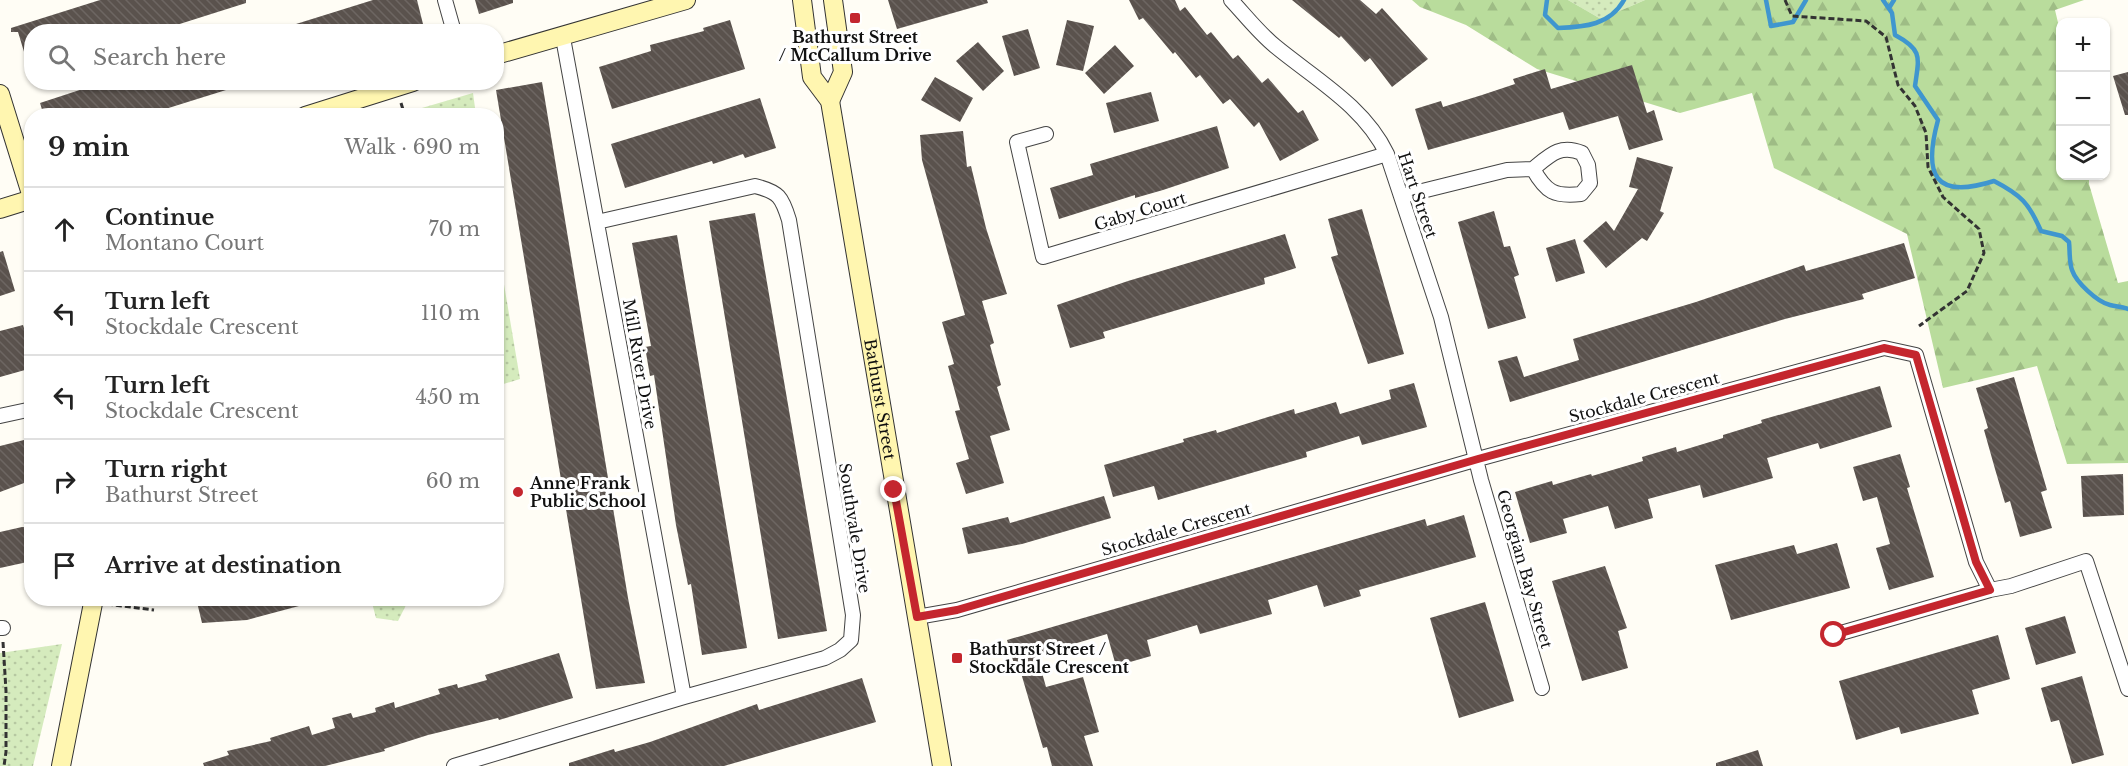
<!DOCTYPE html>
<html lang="en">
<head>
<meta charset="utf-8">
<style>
	:root { --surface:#fff; --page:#f2f2f2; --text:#222; --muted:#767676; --line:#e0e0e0 }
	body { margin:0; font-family:"Libre Baskerville",serif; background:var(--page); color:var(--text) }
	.controls { position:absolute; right:18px; top:18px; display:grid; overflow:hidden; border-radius:12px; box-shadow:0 2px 4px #0004 }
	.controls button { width:54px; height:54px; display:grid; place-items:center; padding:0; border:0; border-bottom:2px solid var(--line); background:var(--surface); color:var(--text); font:30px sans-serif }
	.stop { position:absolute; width:18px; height:18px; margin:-14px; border:4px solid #c4262e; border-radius:50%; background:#fff }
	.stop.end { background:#c4262e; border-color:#fff; box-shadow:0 2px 6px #0008 }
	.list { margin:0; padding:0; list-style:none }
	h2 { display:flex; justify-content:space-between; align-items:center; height:78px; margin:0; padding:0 24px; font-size:26px }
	h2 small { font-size:20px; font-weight:400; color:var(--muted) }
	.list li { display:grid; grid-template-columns:39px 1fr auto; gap:18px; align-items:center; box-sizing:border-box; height:84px; padding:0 24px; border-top:2px solid var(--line) }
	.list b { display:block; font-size:22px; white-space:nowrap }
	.list p { margin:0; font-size:20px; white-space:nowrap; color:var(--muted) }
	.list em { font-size:20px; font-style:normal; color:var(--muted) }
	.icon { flex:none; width:33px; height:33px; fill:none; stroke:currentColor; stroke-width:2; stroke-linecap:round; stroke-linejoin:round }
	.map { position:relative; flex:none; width:2128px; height:766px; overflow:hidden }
	.search { position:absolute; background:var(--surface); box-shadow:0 2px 4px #0004; left:24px; top:24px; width:480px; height:66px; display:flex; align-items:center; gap:15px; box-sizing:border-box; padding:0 21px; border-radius:24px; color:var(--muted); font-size:22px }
	.panel { position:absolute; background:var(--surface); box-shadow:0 2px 4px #0004; left:24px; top:108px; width:480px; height:498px; border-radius:24px }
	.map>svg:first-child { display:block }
</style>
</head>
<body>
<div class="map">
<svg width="2128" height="766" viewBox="0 0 2128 766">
	<defs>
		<pattern id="green-dots" width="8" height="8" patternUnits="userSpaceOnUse" patternTransform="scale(1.5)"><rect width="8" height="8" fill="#d5ebbd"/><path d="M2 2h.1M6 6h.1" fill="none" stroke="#b6c8a1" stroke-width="1.8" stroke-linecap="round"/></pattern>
		<pattern id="forest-firs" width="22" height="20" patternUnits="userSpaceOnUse" patternTransform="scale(1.5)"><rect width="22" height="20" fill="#b9dc9c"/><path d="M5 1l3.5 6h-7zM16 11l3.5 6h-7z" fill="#9ebc85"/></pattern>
		<pattern id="building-back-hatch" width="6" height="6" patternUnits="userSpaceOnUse" patternTransform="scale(1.5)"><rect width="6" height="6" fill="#5a524d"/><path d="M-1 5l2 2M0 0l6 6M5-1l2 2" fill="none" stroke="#6d6662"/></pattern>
	</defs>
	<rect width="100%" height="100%" fill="#fffdf5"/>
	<path fill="url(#green-dots)" d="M1568 0H1645L1601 19Z
		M473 93 476 115H398Z
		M496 237 520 379 497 386H496Z
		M371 599V598L409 599 398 621 376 618Z
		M62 644 33 766H0V653Z"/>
	<path fill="url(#forest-firs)" d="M1412 0H1568L1601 19 1645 0H2084L2055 10 2060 31V176H2089V184L2118 283 2128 281V463L2067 464 2037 366 1943 388 1907 234 1774 168 1752 93 1680 113 1537 69 1466 25 1420 7Z"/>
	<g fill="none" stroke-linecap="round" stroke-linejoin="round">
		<path stroke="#3f96cf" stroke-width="4.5" d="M1547 0 1545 15 1558 28C1585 27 1610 25 1624 0
			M1766 0 1771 26 1793 22 1806 0
			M1883 0 1892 13 1895 35C1923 50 1919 57 1915 86L1938 120C1923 175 1934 200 1994 181 2021 195 2029 203 2041 231L2062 236 2069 242C2070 251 2069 262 2072 270 2076 282 2097 302 2110 305 2117 307 2121 306 2128 309
			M1889 8 1894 0"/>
	</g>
	<path fill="url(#building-back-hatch)" d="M100 0H246V3L167 28 166 25 144 32H32V64L28 65 18 32H11V28Z
		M373 0H417L425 32H281L280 29Z
		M475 0H513V3L479 14Z
		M888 0H987L988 3 897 29Z
		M1129 0H1175L1180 11 1185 7 1207 35 1211 32 1233 59 1238 55 1262 83 1268 78 1298 113 1303 110 1319 140 1280 161 1259 122 1254 127 1230 99 1223 104 1200 75 1196 78 1175 52 1173 54 1143 18 1139 20Z
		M1292 0H1360L1376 14 1382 8 1428 59 1392 87 1370 58 1365 62 1341 36 1339 38Z
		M730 20 745 69 612 109 599 67 651 51 650 45 704 31 703 28Z
		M1067 20 1094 26 1083 71 1056 65Z
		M1028 29 1040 68 1014 76 1002 36Z
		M978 42 1004 71 983 91 956 61Z
		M1115 45 1134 66 1104 94 1085 73Z
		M1632 65 1647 113 1654 110 1663 140 1629 150 1618 116 1569 130 1563 112 1428 150 1415 109 1441 101 1443 107 1482 95 1515 84 1513 79 1545 69 1551 89Z
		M2128 72V115H2125L2113 76Z
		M935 77 973 98 960 122 921 100Z
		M94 82H241L242 85 143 116H44L40 103 95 85Z
		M542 82 628 598 645 683 596 689 496 90Z
		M1151 92 1159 121 1114 133 1106 103Z
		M760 98 776 148 745 158 743 154 713 164 712 161 625 188 611 144Z
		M1217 126 1229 168 1163 190 1135 198V195L1059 219 1050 188 1093 175 1090 164Z
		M963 131 967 167 971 166 986 228 1007 294 982 301 994 343 990 345 1001 385 997 387 1010 430 990 436 1004 483 966 494 956 463 969 459 955 411 960 410 948 366 954 364 942 322 965 315 922 160 920 135Z
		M1637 157 1673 167 1660 211 1664 213 1647 241 1642 238 1606 268 1583 241 1606 221 1614 231 1638 189 1629 187Z
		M1362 209 1404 354 1368 364 1331 257 1338 255 1328 219Z
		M1494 211 1504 247 1510 246 1519 275 1514 277 1526 318 1488 329 1458 222Z
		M755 213 827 631 778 639 709 221Z
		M1285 234 1296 268 1264 278 1265 284 1103 332 1105 338 1070 348 1057 305 1128 281Z
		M677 235 747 648 702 655 691 584 688 585 676 525 654 375 650 376 645 347 651 346 632 243Z
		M1575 239 1585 273 1556 282 1546 248Z
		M1904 243 1915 278 1862 294 1864 299 1785 319 1510 402 1498 361 1517 356 1524 377 1579 360 1573 339 1696 302 1804 265 1806 271Z
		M3 251 15 291 0 296V252Z
		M23 325 32 355V368L0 377V331Z
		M2014 377 2047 490 2041 492 2052 528 2020 537 2010 501 2005 503 1995 469 1984 430 1988 428 1976 388Z
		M1414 383 1427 427 1362 445 1359 436 1306 452 1307 457 1158 500 1154 486 1113 497 1104 465 1184 442 1183 439 1216 430 1217 433 1294 409 1295 414 1336 402 1340 414 1391 399 1389 390Z
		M1880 386 1892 427 1820 449 1818 443 1767 458 1773 478 1703 498 1700 485 1648 499 1653 518 1615 529 1608 506 1563 519 1567 533 1530 543 1515 492 1552 481 1553 485 1591 474 1592 476 1643 461 1642 457 1676 447 1677 452 1723 438V435L1762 423 1761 420Z
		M32 438V480L0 492V446Z
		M1900 454 1910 487 1907 488 1934 577 1889 590 1876 548 1890 544 1877 497 1863 501 1853 467Z
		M2123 474 2124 515 2083 517 2081 476Z
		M1104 496 1111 518 1022 544 968 554 962 528 1008 517 1010 523Z
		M1464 515 1476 557 1359 590 1361 596 1324 607 1317 585 1268 600 1272 614 1200 634 1197 625 1147 640 1151 656 1116 666 1107 634 1037 655 1046 687 1083 677 1099 732 1084 736 1093 766H1052L1047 747 1043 748 1021 673 1017 674 1007 640 1425 519 1427 526Z
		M22 527H32V561L0 568V532Z
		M1837 543 1850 588 1731 620 1715 565 1794 545 1797 554Z
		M1605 566 1627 628 1618 631 1628 668 1582 681 1552 581Z
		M196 598H313L314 602 247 620 202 623Z
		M1485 602 1514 701 1459 718 1430 618Z
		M2065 616 2076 653 2036 665 2025 628Z
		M1998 635 2010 679 1972 690 1979 714 1901 734 1899 727 1856 740 1839 681Z
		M559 653 573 698 499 720 498 718 428 735 384 749 385 751 325 766H204L203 763 229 755 227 751 271 741 270 738 309 726 312 735 335 728 332 718 351 713 353 718 376 712 375 708 394 702 395 708 440 694 438 689 457 684 458 688 487 680 485 675Z
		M2082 676 2104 755 2072 764 2059 720 2051 722 2041 688Z
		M862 678 876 722 724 766H569V763L614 749 615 752 650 742 757 704 759 710Z
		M1758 750 1763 766H1716V763Z"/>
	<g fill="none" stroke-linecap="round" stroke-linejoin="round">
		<defs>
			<path id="street" d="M445 0 454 32
				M1231 0C1245 15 1259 33 1275 46 1315 79 1364 106 1387 154L1441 317 1481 480 1542 688
				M563 38 684 697
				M1046 134 1017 142 1043 257 1387 154
				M1402 196 1507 170 1533 169C1546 192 1554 197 1581 194L1590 183 1588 165 1582 153C1560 144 1550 155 1533 169
				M0 416 32 409
				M917 617 957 610 1478 459 1884 348 1916 355 1976 562 1990 590 2011 586 2086 561 2128 689
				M0 628H3
				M1834 635 1990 590
				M454 766 684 697 825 658 840 650 851 640 853 615 789 220C782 197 779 192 755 186L597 222"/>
			<g id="secondary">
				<path id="s1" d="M802 0 812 77 830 101 942 766"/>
				<path d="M496 55 686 0"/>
				<path d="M0 94 32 197"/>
				<path d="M830 101 843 72 833 0"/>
				<path d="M305 116 413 82"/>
				<path d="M0 209 32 199"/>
				<path d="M61 766 94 598"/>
			</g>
		</defs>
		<use href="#street" stroke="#444" stroke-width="16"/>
		<use href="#secondary" stroke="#333" stroke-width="20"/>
		<path stroke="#333" stroke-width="3" stroke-dasharray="6 3" stroke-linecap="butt" d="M1785 0 1792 16 1866 21 1886 37 1898 85 1915 106 1926 133 1928 167 1943 197 1979 229 1984 253 1967 291 1919 326
			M401 103 405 116
			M107 604 154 610
			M3 642 6 691V752L4 766"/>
		<use href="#street" stroke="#fff" stroke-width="14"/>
		<use href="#secondary" stroke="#fff6b0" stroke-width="18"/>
	</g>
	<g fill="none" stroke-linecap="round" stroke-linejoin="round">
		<path stroke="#c4262e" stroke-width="8" d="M894 490 917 617 957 610 1478 459 1884 348 1916 355 1976 562 1990 590 1834 635"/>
	</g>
	<g fill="#c4262e" stroke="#fff" stroke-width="2">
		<rect x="849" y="12" width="12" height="12" rx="3"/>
		<circle cx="518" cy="492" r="6"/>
		<rect x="951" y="652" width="12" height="12" rx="3"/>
	</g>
	<g text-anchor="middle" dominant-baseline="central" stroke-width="6" stroke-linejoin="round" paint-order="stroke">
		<g font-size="16" font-weight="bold" fill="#111" stroke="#fff" text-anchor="start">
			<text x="855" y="37" text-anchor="middle">Bathurst Street<tspan x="855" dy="18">/ McCallum Drive</tspan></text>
			<text x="530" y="483">Anne Frank<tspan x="530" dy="18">Public School</tspan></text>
			<text x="969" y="649">Bathurst Street /<tspan x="969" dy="18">Stockdale Crescent</tspan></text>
		</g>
		<g font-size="16" fill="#111" stroke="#fff">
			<text transform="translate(1418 195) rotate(71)">Hart Street</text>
			<text transform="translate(1140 211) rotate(-17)">Gaby Court</text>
			<text transform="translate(640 364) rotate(80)">Mill River Drive</text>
			<text transform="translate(1644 397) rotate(-15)">Stockdale Crescent</text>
			<text stroke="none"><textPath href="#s1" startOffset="410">Bathurst Street</textPath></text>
			<text transform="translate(855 528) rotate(81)">Southvale Drive</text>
			<text transform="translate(1176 529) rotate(-16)">Stockdale Crescent</text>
			<text transform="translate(1525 569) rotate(74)">Georgian Bay Street</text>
		</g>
	</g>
</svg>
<div class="controls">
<button>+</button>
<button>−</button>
<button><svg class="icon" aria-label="layers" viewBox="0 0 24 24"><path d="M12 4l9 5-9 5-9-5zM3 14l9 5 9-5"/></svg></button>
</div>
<div class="stop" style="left:1834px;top:635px"></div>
<div class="stop end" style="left:894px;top:490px"></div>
<div class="search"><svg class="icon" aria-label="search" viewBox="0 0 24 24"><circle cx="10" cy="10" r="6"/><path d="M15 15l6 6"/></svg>Search here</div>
<section class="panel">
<h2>9 min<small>Walk · 690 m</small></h2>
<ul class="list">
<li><svg class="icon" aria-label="ahead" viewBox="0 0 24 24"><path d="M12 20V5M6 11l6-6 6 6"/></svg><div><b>Continue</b><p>Montano Court</p></div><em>70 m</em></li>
<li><svg class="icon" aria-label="left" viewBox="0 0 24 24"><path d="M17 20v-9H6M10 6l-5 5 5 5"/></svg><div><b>Turn left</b><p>Stockdale Crescent</p></div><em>110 m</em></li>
<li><svg class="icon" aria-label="left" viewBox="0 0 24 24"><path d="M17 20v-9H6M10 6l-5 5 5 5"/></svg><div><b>Turn left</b><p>Stockdale Crescent</p></div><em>450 m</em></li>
<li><svg class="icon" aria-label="right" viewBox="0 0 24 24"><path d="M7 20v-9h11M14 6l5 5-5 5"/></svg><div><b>Turn right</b><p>Bathurst Street</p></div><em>60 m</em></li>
<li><svg class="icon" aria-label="arrive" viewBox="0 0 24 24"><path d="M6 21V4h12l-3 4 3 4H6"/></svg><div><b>Arrive at destination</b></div></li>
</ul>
</section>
</div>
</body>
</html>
